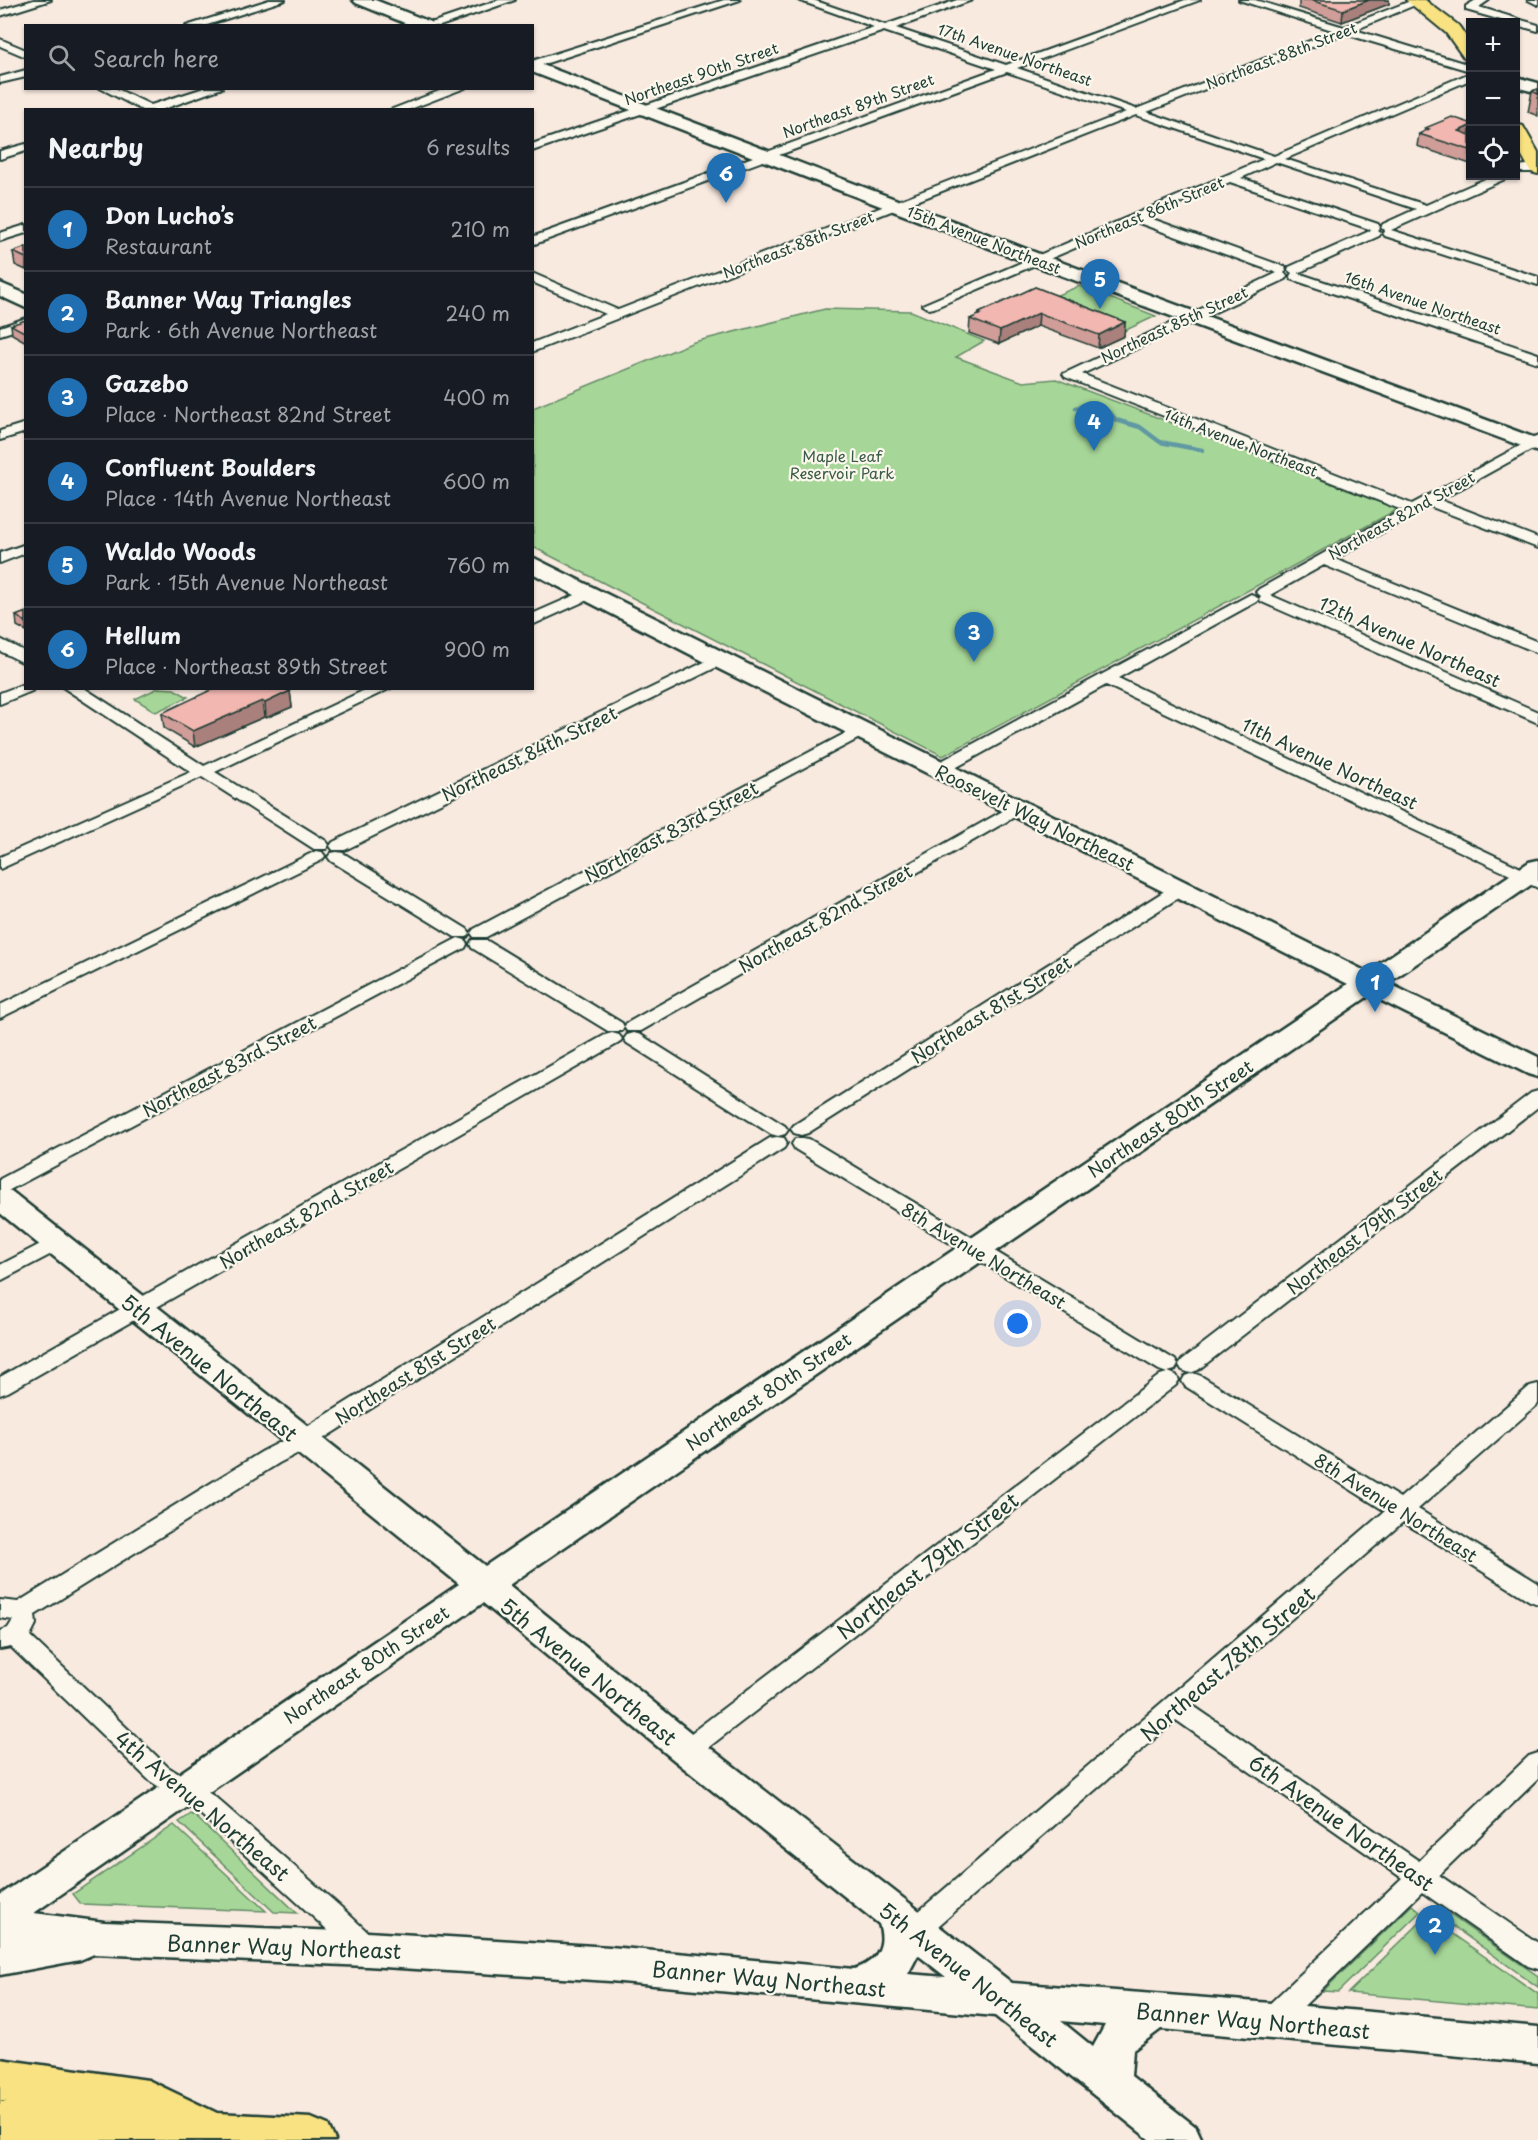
<!DOCTYPE html>
<html lang="en">
<head>
<meta charset="utf-8">
<style>
	:root { --surface:#171b24; --page:#20242c; --text:#f1f3f6; --muted:#9ea1a6; --line:#363941; --accent:#1f6fb2 }
	body { margin:0; font-family:"Playpen Sans",sans-serif; background:var(--page); color:var(--text) }
	.controls { position:absolute; right:18px; top:18px; display:grid; overflow:hidden; border-radius:0px; box-shadow:0 2px 4px #0004 }
	.controls button { width:54px; height:54px; display:grid; place-items:center; padding:0; border:0; border-bottom:2px solid var(--line); background:var(--surface); color:var(--text); font:30px sans-serif }
	.you { position:absolute; left:1018px; top:1324px; width:21px; height:21px; margin:-15px; border:4px solid #fff; border-radius:50%; background:#1a73e8; box-shadow:0 0 0 9px #1a73e833 }
	.badge { display:grid; place-items:center; width:39px; height:39px; border-radius:50%; background:var(--accent); color:#fff; font-size:20px; font-weight:700 }
	.pin { position:absolute; translate:-50% -50px; filter:drop-shadow(0 2px 3px #0008) }
	.pin::after { content:''; position:absolute; top:32px; width:21px; height:18px; background:inherit; clip-path:polygon(0 0,100% 0,50% 100%) }
	.list { margin:0; padding:0; list-style:none }
	h2 { display:flex; justify-content:space-between; align-items:center; height:78px; margin:0; padding:0 24px; font-size:26px }
	h2 small { font-size:20px; font-weight:400; color:var(--muted) }
	.list li { display:grid; grid-template-columns:39px 1fr auto; gap:18px; align-items:center; box-sizing:border-box; height:84px; padding:0 24px; border-top:2px solid var(--line) }
	.list b { display:block; font-size:22px; white-space:nowrap }
	.list p { margin:0; font-size:20px; white-space:nowrap; color:var(--muted) }
	.list em { font-size:20px; font-style:normal; color:var(--muted) }
	.icon { flex:none; width:33px; height:33px; fill:none; stroke:currentColor; stroke-width:2; stroke-linecap:round; stroke-linejoin:round }
	.map { position:relative; flex:none; width:1538px; height:2140px; overflow:hidden }
	.search { position:absolute; background:var(--surface); box-shadow:0 2px 4px #0004; left:24px; top:24px; width:510px; height:66px; display:flex; align-items:center; gap:15px; box-sizing:border-box; padding:0 21px; border-radius:0px; color:var(--muted); font-size:22px }
	.panel { position:absolute; background:var(--surface); box-shadow:0 2px 4px #0004; left:24px; top:108px; width:510px; height:582px; border-radius:0px }
	.map>svg:first-child { display:block }
</style>
</head>
<body>
<div class="map">
<svg width="1538" height="2140" viewBox="0 0 1538 2140">
	<rect width="100%" height="100%" fill="#f9eae0"/>
	<filter id="ink" filterUnits="userSpaceOnUse"><feTurbulence type="fractalNoise" baseFrequency=".0167" numOctaves="2"/><feDisplacementMap in="SourceGraphic" scale="12" xChannelSelector="R" yChannelSelector="G"/><feConvolveMatrix kernelMatrix="1 2 1 2 8 2 1 2 1" color-interpolation-filters="sRGB"/></filter>
	<g filter="url(#ink)">
		<path fill="#a7d798" stroke="#638a66" stroke-width="1.5" d="M1079 286 1156 316 1122 332 1043 301Z
			M825 309 911 311 984 341 956 357 1023 382 1056 379 1398 509 943 756 533 547V408L694 342Z
			M158 688 174 689 188 697 156 712 135 699Z
			M191 1814 195 1816 297 1913 274 1912 179 1822Z
			M174 1825 266 1911 81 1904 73 1894Z
			M1412 1905 1420 1912 1338 1992 1323 1991Z
			M1437 1906 1538 1976V1987L1433 1912Z
			M1427 1916 1538 1994V2010L1348 1993Z"/>
		<g fill="none" stroke-linecap="round" stroke-linejoin="round">
			<path stroke="#6098a3" stroke-width="4.5" d="M1076 408 1089 404 1111 414 1116 420 1140 427 1160 442 1202 450"/>
			<defs>
				<path id="street" d="M34 0H51L0 16V10Z
					M269 0H285L204 26H186Z
					M499 0H515L440 26H422Z
					M724 0H740L532 68V61Z
					M798 0H813L885 25 957 0H972L896 28 1006 65 1185 0H1200L1017 68 1136 109 1335 31 1239 0H1255L1344 27 1413 0H1427L1355 30 1470 65V71L1345 34 1147 112 1274 156 1470 73V80L1285 159 1426 205 1492 176H1507L1505 179 1391 230 1538 277V285L1385 236 1383 233 1385 230 1381 227 1383 224 1416 209 1276 162 1241 178 1378 224 1380 227 1377 230 1381 233 1379 236 1298 273 1538 354V363L1291 279 1290 276 1292 273 1288 270 1289 267 1372 230 1230 182 1147 217 1285 267 1286 270 1284 273 1287 276 1286 279 1082 374 1412 504 1538 436V446L1440 500 1538 538V548L1429 506 1335 559 1538 642V653L1324 565 1270 595 1538 712V723L1262 602 1259 599 1261 596 1256 592 1259 589 1402 510 1065 377 1063 374 1277 273 1136 222 934 308 929 309 922 305 1264 159 1136 115 532 352V343L606 314 532 282V273L618 310 1126 112 1007 72 532 245V237L996 69 884 31 532 151V144L874 27Z
					M1476 0H1489L1479 7 1538 25V31L1516 25V22H1508L1466 10V6Z
					M1528 0H1538V5Z
					M0 39 26 50V57L0 46Z
					M26 70V77L0 83V77Z
					M100 88H115L151 105 204 88H222L161 110H142Z
					M447 88H465L408 110H390Z
					M26 144V151L0 159V151Z
					M1538 164V172H1516V166Z
					M26 225V233L0 241V233Z
					M26 318V327L0 335V327Z
					M26 423V432L0 440V431Z
					M26 544V553L0 563V553Z
					M589 589 597 594 594 597 532 625V614Z
					M1251 594 1259 599 1256 602 1118 678 1538 876V888L1106 685 946 773H934L932 769 934 765Z
					M0 639 26 652V664L0 651Z
					M719 655 727 660 725 663 345 850H333L330 846 333 842Z
					M26 683V688H34L32 691 0 704V693Z
					M64 688H84L204 766 369 688H391L215 772 326 841 329 845 326 849H314L202 777 0 869V857L191 772Z
					M861 725 867 726 869 730 867 734 486 937H474L471 933 474 929Z
					M1017 803 1023 804 1026 808 1023 812 641 1031H627L624 1027 622 1031H608L472 948 470 944 472 940H486L622 1023 624 1027 627 1023Z
					M316 851 322 852 325 856 322 860 0 1018V1005Z
					M337 852 343 853 467 929 470 933 467 937H455L331 861 328 857 331 853Z
					M1180 884 1186 885 1189 889 1186 893 808 1133 801 1135 794 1133 791 1129 794 1125 1174 885Z
					M458 938 465 940 467 944 465 948 0 1195V1179Z
					M612 1033 619 1035 622 1039 619 1043 8 1392 0 1395V1377L605 1035Z
					M634 1033 641 1035 785 1126 788 1130 785 1134 778 1136 771 1134 627 1043 624 1039 627 1035Z
					M1538 1091V1107L1198 1370 1190 1373 1182 1370 1179 1365 1182 1360 1531 1093Z
					M777 1137 784 1138 787 1143 784 1148 310 1447 279 1463 35 1615 36 1624 30 1636 168 1767 215 1797 343 1909 376 1940 379 1948 376 1956 366 1959 356 1956 197 1811 150 1781 11 1647 0 1649V1631L8 1628 13 1620 0 1618V1600L18 1602 263 1451 294 1435 770 1138Z
					M802 1138 809 1139 1175 1360 1178 1365 1175 1370 1168 1372 1176 1375 1179 1380 1176 1385 696 1757 687 1760 678 1757 674 1750 678 1743 1160 1375 1167 1373 1159 1370 795 1149 792 1144 795 1139Z
					M56 1236 63 1238 66 1243 63 1248 0 1281V1265Z
					M1193 1373 1201 1376 1400 1498 1530 1386 1538 1384V1404L1418 1509 1538 1583V1604L1530 1601 1403 1522 1192 1705 1419 1861 1529 1756 1538 1753V1779L1439 1875 1538 1943V1969L1528 1966 1422 1892 1281 2028 1271 2032 1261 2028 1257 2020 1261 2012 1402 1878 1176 1720 923 1939 914 1942 905 1939 901 1931 905 1923 1385 1511 1185 1386 1182 1381 1185 1376Z"/>
				<path id="secondary" d="M353 0H375L433 23 434 26H412L356 3Z
					M532 61 1050 258 1538 439V452L1036 266 532 72Z
					M1516 77 1538 83V93L1516 87Z
					M0 283 26 294V308L0 296Z
					M532 557 1367 972 1529 862 1538 860V880L1388 983 1538 1057V1077L1528 1074 1370 995 509 1585 700 1740 1012 1983 1271 2003 1538 2027V2063L1161 2029 1133 2050 1131 2076 1196 2127 1202 2140H1150L995 2016 610 1981 367 1966 94 1954 80 1960 0 1975V1895L459 1584 0 1213V1188L11 1191 485 1566 1348 984 711 665 532 573ZM483 1603 674 1760 879 1924C887 1947 875 1963 854 1969L610 1947 367 1932 104 1922 34 1913ZM918 1955 946 1977 908 1974ZM1061 2021 1105 2025 1093 2047Z"/>
				<path id="primary" d="M1406 0H1425L1458 25 1470 42V59L1464 58 1446 33Z
					M1516 124 1523 126 1538 152V174L1531 172 1516 145Z"/>
				<path id="highway" d="M0 2059 148 2080 217 2113 311 2118 328 2125 335 2140H0V2102H7L0 2101Z"/>
			</defs>
			<use href="#street" stroke="#1f3d34" stroke-width="4"/>
			<use href="#secondary" stroke="#1f3d34" stroke-width="5"/>
			<use href="#primary" stroke="#1f3d34" stroke-width="4"/>
			<use href="#highway" stroke="#1f3d34" stroke-width="5"/>
			<use href="#street" fill="#fbf7ec" fill-rule="evenodd"/>
			<use href="#secondary" fill="#fbf7ec" fill-rule="evenodd"/>
			<use href="#primary" fill="#f8e281" fill-rule="evenodd"/>
			<use href="#highway" fill="#f8e281" fill-rule="evenodd"/>
		</g>
		<path fill="#d09d98" stroke="#1f3d34" stroke-width="1.5" d="M1299 0H1389V4L1342 22 1299 8Z
			M1538 89V116L1528 112 1532 91Z
			M1470 123V164L1417 146 1419 134 1424 132 1425 128Z
			M26 247V270L15 265 13 252Z
			M1035 287 1125 322 1124 336 1098 348 1038 326 999 344 969 333 970 319 979 315V313Z
			M26 320V342L12 334 11 325Z
			M26 612V631L17 626 16 616Z
			M290 691 292 707 266 718 264 717 195 747 164 728 162 713Z"/>
		<path fill="#a9807c" stroke="#1f3d34" stroke-width="1.5" d="M1369 0H1389V4L1342 22 1343 10Z
			M1470 126V138L1459 131Z
			M1039 313 1038 326 999 344 1000 331Z
			M1125 322 1124 336 1098 348 1099 335Z
			M290 691 292 707 266 718 265 703Z
			M262 701 264 717 195 747 193 731Z"/>
		<path fill="#f2b7b1" stroke="#1f3d34" stroke-width="1.5" d="M1310 0H1369L1343 10Z
			M1538 89V94L1532 91Z
			M1452 117 1470 123V126L1459 131 1470 135V150L1419 134 1429 129 1425 128Z
			M26 247V258L13 252Z
			M1035 287 1125 322 1099 335 1039 313 1000 331 970 319 981 314 979 313Z
			M26 320V333L11 325Z
			M26 612V622L16 616Z
			M215 688H286L290 691 265 703 262 701 193 731 162 713Z"/>
	</g>
	<g text-anchor="middle" dominant-baseline="central" stroke-width="4.5" stroke-linejoin="round" paint-order="stroke">
		<g font-size="15" fill="#1f3d34" stroke="#fbf7ec">
			<text transform="translate(1015 54) rotate(19)">17th Avenue Northeast</text>
			<text transform="translate(1281 55) rotate(-21)">Northeast 88th Street</text>
			<text transform="translate(701 73) rotate(-19)">Northeast 90th Street</text>
			<text transform="translate(858 105) rotate(-20)">Northeast 89th Street</text>
			<text transform="translate(1149 212) rotate(-23)">Northeast 86th Street</text>
			<text transform="translate(984 239) rotate(21)">15th Avenue Northeast</text>
			<text transform="translate(798 244) rotate(-21)">Northeast 88th Street</text>
			<text transform="translate(1423 302) rotate(19)">16th Avenue Northeast</text>
			<text transform="translate(1174 324) rotate(-25)">Northeast 85th Street</text>
			<text transform="translate(1241 442) rotate(21)">14th Avenue Northeast</text>
			<text transform="translate(1401 515) rotate(-29)">Northeast 82nd Street</text>
		</g>
		<g font-size="15" fill="#3a5c48" stroke="#fbf7ec">
			<text x="842" y="455">Maple Leaf<tspan x="842" dy="17">Reservoir Park</tspan></text>
		</g>
		<g font-size="18" fill="#1f3d34" stroke="#fbf7ec">
			<text transform="translate(1410 641) rotate(24)">12th Avenue Northeast</text>
			<text transform="translate(529 753) rotate(-26)">Northeast 84th Street</text>
			<text transform="translate(1330 763) rotate(25)">11th Avenue Northeast</text>
			<text transform="translate(1035 817) rotate(26)">Roosevelt Way Northeast</text>
			<text transform="translate(671 831) rotate(-28)">Northeast 83rd Street</text>
			<text transform="translate(825 918) rotate(-30)">Northeast 82nd Street</text>
			<text transform="translate(991 1009) rotate(-32)">Northeast 81st Street</text>
			<text transform="translate(229 1066) rotate(-28)">Northeast 83rd Street</text>
			<text transform="translate(1170 1118) rotate(-34)">Northeast 80th Street</text>
			<text transform="translate(306 1214) rotate(-30)">Northeast 82nd Street</text>
			<text transform="translate(1364 1231) rotate(-38)">Northeast 79th Street</text>
			<text transform="translate(984 1255) rotate(31)">8th Avenue Northeast</text>
			<text transform="translate(415 1370) rotate(-32)">Northeast 81st Street</text>
			<text transform="translate(768 1391) rotate(-34)">Northeast 80th Street</text>
			<text transform="translate(1396 1507) rotate(32)">8th Avenue Northeast</text>
			<text transform="translate(366 1664) rotate(-34)">Northeast 80th Street</text>
		</g>
		<g font-size="21" fill="#1f3d34" stroke="#fbf7ec">
			<text transform="translate(210 1367) rotate(39)">5th Avenue Northeast</text>
			<text transform="translate(927 1565) rotate(-38)">Northeast 79th Street</text>
			<text transform="translate(1227 1663) rotate(-41)">Northeast 78th Street</text>
			<text transform="translate(589 1671) rotate(39)">5th Avenue Northeast</text>
			<text transform="translate(203 1805) rotate(40)">4th Avenue Northeast</text>
			<text transform="translate(1342 1822) rotate(35)">6th Avenue Northeast</text>
			<text transform="translate(284 1946) rotate(2)">Banner Way Northeast</text>
			<text transform="translate(969 1974) rotate(38)">5th Avenue Northeast</text>
			<text transform="translate(769 1978) rotate(5)">Banner Way Northeast</text>
			<text transform="translate(1253 2020) rotate(5)">Banner Way Northeast</text>
		</g>
	</g>
</svg>
<div class="controls">
<button>+</button>
<button>−</button>
<button><svg class="icon" aria-label="locate" viewBox="0 0 24 24"><circle cx="12" cy="12" r="6"/><path d="M12 2v4M12 18v4M2 12h4M18 12h4"/></svg></button>
</div>
<div class="you"></div>
<div class="pin badge" style="left:1375px;top:1012px">1</div>
<div class="pin badge" style="left:1435px;top:1955px">2</div>
<div class="pin badge" style="left:974px;top:662px">3</div>
<div class="pin badge" style="left:1094px;top:451px">4</div>
<div class="pin badge" style="left:1100px;top:309px">5</div>
<div class="pin badge" style="left:726px;top:203px">6</div>
<div class="search"><svg class="icon" aria-label="search" viewBox="0 0 24 24"><circle cx="10" cy="10" r="6"/><path d="M15 15l6 6"/></svg>Search here</div>
<section class="panel">
<h2>Nearby<small>6 results</small></h2>
<ul class="list">
<li><span class="badge">1</span><div><b>Don Lucho’s</b><p>Restaurant</p></div><em>210 m</em></li>
<li><span class="badge">2</span><div><b>Banner Way Triangles</b><p>Park · 6th Avenue Northeast</p></div><em>240 m</em></li>
<li><span class="badge">3</span><div><b>Gazebo</b><p>Place · Northeast 82nd Street</p></div><em>400 m</em></li>
<li><span class="badge">4</span><div><b>Confluent Boulders</b><p>Place · 14th Avenue Northeast</p></div><em>600 m</em></li>
<li><span class="badge">5</span><div><b>Waldo Woods</b><p>Park · 15th Avenue Northeast</p></div><em>760 m</em></li>
<li><span class="badge">6</span><div><b>Hellum</b><p>Place · Northeast 89th Street</p></div><em>900 m</em></li>
</ul>
</section>
</div>
</body>
</html>
